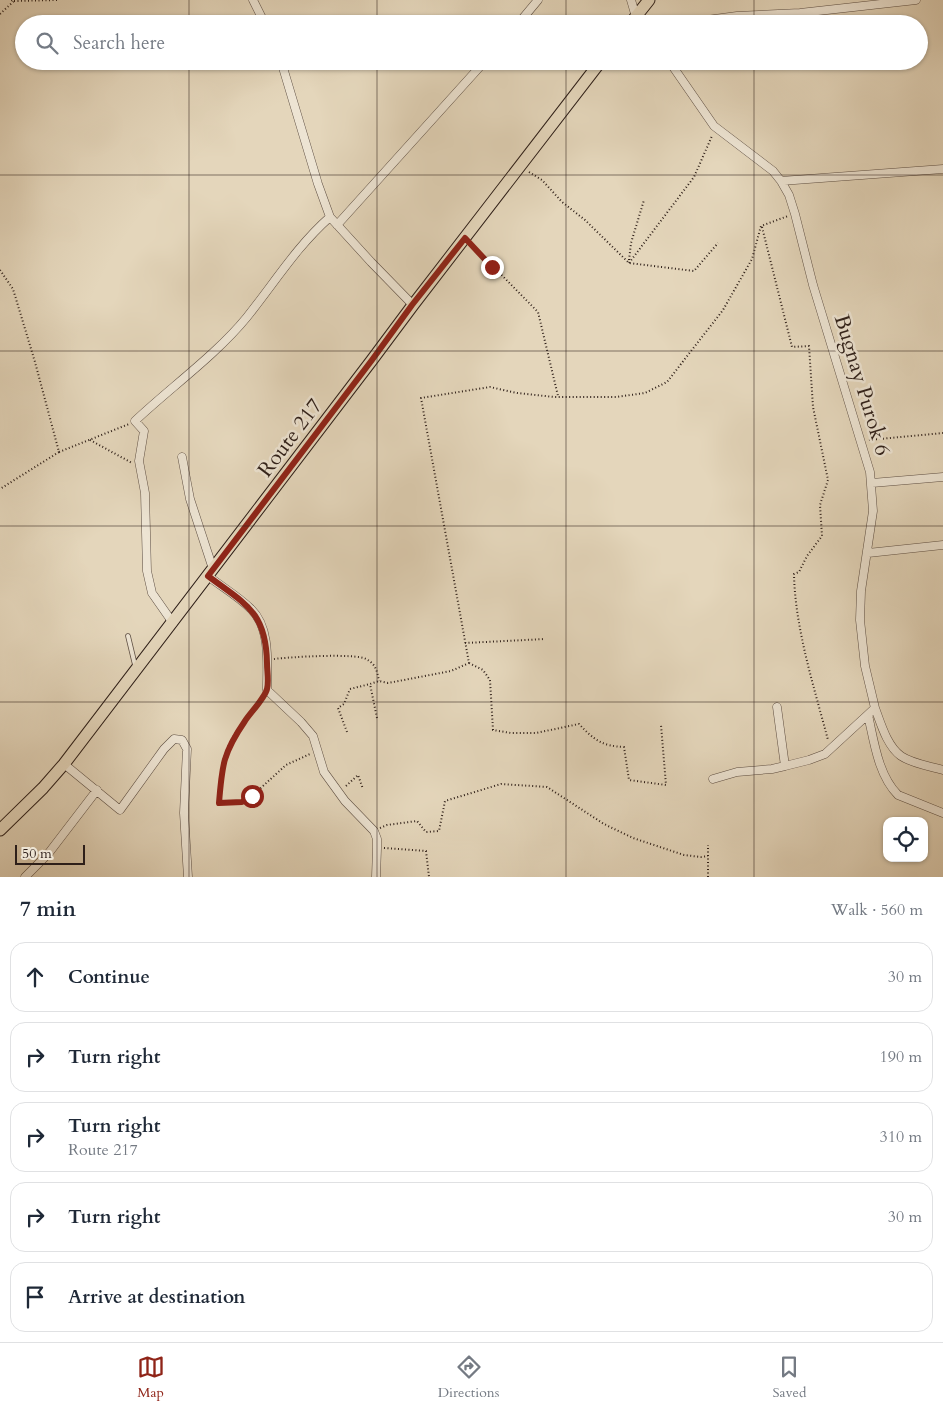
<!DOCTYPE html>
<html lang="en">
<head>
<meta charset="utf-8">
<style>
	:root { --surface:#fff; --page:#f2f2f3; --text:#1f2937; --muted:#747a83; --line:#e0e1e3; --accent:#8f2418 }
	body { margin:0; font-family:Cardo,serif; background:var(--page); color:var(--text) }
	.controls { position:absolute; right:15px; bottom:15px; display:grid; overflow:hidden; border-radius:10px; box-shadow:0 1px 4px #0004 }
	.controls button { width:45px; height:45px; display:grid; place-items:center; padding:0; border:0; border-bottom:1px solid var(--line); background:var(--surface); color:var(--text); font:25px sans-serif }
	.scale { position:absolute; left:15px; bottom:12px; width:70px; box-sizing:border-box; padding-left:5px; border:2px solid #2e1f19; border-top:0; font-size:14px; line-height:18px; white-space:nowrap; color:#2e1f19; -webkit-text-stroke:4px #ede4d3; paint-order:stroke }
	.stop { position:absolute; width:15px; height:15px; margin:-11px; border:4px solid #8f2418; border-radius:50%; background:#fff }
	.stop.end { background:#8f2418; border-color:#fff; box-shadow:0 1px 5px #0008 }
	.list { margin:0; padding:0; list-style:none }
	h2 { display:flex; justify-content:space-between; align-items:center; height:65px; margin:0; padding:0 20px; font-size:21px }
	h2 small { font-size:16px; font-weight:400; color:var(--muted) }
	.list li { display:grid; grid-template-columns:32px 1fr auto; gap:15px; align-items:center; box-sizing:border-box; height:70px; margin:0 10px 10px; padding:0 10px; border:1px solid var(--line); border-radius:15px }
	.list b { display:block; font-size:19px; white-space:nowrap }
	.list p { margin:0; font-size:16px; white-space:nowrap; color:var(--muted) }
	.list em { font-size:16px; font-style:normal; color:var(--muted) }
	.icon { flex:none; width:28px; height:28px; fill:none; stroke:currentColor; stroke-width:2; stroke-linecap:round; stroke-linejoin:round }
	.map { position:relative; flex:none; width:943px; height:877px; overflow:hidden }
	.search { position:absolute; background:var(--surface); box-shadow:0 1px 4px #0004; left:15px; right:15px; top:15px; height:55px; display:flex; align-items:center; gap:12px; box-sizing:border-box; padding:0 18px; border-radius:28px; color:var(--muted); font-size:19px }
	.sheet { height:465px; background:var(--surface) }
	nav { display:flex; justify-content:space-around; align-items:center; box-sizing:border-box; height:70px; border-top:1px solid var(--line); background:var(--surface); font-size:14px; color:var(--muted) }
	nav a { display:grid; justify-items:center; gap:2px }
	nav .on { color:var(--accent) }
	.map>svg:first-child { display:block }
</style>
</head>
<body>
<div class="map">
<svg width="943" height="877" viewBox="0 0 943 877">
	<rect width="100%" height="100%" fill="#e4d6bb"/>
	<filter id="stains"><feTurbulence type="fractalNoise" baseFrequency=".004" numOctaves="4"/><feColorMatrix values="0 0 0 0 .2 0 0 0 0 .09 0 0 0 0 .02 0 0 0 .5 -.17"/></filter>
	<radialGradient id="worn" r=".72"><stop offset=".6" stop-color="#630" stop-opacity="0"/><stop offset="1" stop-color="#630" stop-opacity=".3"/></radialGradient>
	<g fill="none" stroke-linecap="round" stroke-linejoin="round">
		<defs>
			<path id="lane" d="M128 636 135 665"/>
			<path id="street" d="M253 0 265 24
				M631 0 636 17
				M518 24 538 0
				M677 24 737 16 800 13 916 0
				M281 61 318 184 330 217 371 262 413 305
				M669 61 714 126 773 171 781 181 789 195 795 214 813 285 870 472 873 511 861 591 860 620 865 666 875 708 825 754 809 760 785 766 777 707
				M781 181 943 169
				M337 225 485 61
				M182 457 190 499 213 569
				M872 483 943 477
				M868 553 943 545
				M208 576C222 587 238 596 251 609 271 628 267 665 267 690L301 722 313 736 324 772 345 801 374 831 377 839V848L376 877
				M173 623 152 593 147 571 145 493 139 461 144 431 135 421C171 387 216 355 247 317 275 282 297 246 330 217
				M875 708C881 724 887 746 901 756 913 764 930 766 943 770
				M868 715C874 741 878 775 898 795L943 813
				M64 764 120 810 164 749 174 739 182 740 187 749 184 813 188 877
				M713 779 737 772 772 769 785 766
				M25 877 48 854 97 790"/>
			<path id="primary" d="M630 24 649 0
				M0 830 43 788 64 764 372 360 413 305 601 61"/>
		</defs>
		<use href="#lane" stroke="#5c4d42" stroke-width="5.5"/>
		<use href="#street" stroke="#5c4d42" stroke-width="9"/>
		<use href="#primary" stroke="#2e1f19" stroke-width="13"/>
		<path stroke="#2e1f19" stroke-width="2" stroke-dasharray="1 2.5" stroke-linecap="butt" d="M14 1 57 0
			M0 14 14 1 11 0
			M529 172 542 180 562 202 585 220 629 263 694 271 718 243
			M762 227 792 347 809 346 813 407 828 480 820 505 822 536 807 556 799 572 794 574C795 628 814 687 828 740
			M472 245 538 312 558 396
			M629 260 631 243 644 200
			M629 263 694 177 712 136
			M0 270 13 289 35 362 59 452 0 489
			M90 440 132 463
			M869 440 943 433
			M59 452 129 424
			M465 643 545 639
			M274 659C289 657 356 653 366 659 376 664 377 671 379 681
			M469 663 483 670 490 680 493 730 511 733H536L579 724C594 740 602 746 624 747L629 780 666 785 661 725
			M262 696C250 714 233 732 226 752 220 768 220 786 219 803L242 802 252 796 286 765 310 754
			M377 718 370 684 379 681 388 683 451 671 469 663 421 398 490 387 517 393 554 397H616L645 393 667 382 723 310 752 259 761 226 788 216
			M347 732 338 708 344 704 350 689 370 684
			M346 786 358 775 363 789
			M380 828 387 825 417 821 426 832 439 831 445 801 501 784 547 787 604 824 633 838 684 855 701 857 708 856
			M384 848 426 851 429 877
			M708 877V845"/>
		<use href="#lane" stroke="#ede4d3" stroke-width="4"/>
		<use href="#street" stroke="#ede4d3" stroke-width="8"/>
		<use href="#primary" stroke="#e4d6bb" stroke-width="11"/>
	</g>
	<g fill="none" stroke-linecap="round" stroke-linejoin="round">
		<path stroke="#8f2418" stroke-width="6" d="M252 796 242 802 219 803C222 765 223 753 245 721 250 713 265 698 267 689 269 682 267 671 267 663 266 611 245 604 208 576L372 360 412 305 465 238 492 267"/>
	</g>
	<path fill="none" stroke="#2e1f19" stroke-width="1" stroke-opacity="0.55" d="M189 0V24M377 0V24M566 0V24M754 0V24M189 61V877M377 61V877M566 61V877M754 61V877M0 175H943M0 351H943M0 526H943M0 702H943"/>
	<g text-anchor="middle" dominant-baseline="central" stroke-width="5" stroke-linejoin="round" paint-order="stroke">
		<g font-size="21" fill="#2e1f19" stroke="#ede4d3">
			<text transform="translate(862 385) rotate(73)">Bugnay Purok 6</text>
			<text transform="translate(290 438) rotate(-53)">Route 217</text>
		</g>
	</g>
	<rect width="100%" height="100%" filter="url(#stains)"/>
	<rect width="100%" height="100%" fill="url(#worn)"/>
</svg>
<div class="controls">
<button><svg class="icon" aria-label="locate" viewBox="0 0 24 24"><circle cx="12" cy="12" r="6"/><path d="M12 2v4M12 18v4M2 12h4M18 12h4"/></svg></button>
</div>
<div class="scale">50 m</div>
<div class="stop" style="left:252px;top:796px"></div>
<div class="stop end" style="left:492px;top:267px"></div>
<div class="search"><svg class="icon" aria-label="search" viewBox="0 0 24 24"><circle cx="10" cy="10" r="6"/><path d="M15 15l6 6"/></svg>Search here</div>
</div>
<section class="sheet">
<h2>7 min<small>Walk · 560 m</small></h2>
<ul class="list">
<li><svg class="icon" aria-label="ahead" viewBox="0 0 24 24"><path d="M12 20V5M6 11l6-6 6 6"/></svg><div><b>Continue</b></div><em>30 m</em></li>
<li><svg class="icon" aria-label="right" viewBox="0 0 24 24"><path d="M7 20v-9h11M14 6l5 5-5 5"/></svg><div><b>Turn right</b></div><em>190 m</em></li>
<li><svg class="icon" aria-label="right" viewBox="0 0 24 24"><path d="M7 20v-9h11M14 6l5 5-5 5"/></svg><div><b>Turn right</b><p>Route 217</p></div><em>310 m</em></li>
<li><svg class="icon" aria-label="right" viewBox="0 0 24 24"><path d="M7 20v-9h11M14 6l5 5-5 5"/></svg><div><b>Turn right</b></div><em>30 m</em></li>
<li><svg class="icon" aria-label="arrive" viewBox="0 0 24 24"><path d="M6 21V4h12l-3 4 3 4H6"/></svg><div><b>Arrive at destination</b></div></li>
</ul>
</section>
<nav>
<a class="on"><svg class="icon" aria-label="map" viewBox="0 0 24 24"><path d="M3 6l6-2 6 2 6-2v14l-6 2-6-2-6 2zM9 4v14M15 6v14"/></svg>Map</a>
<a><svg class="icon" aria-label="directions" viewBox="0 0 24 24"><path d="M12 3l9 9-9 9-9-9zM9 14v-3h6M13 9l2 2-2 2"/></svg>Directions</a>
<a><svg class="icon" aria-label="saved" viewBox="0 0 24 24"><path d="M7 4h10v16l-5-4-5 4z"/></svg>Saved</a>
</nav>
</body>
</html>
